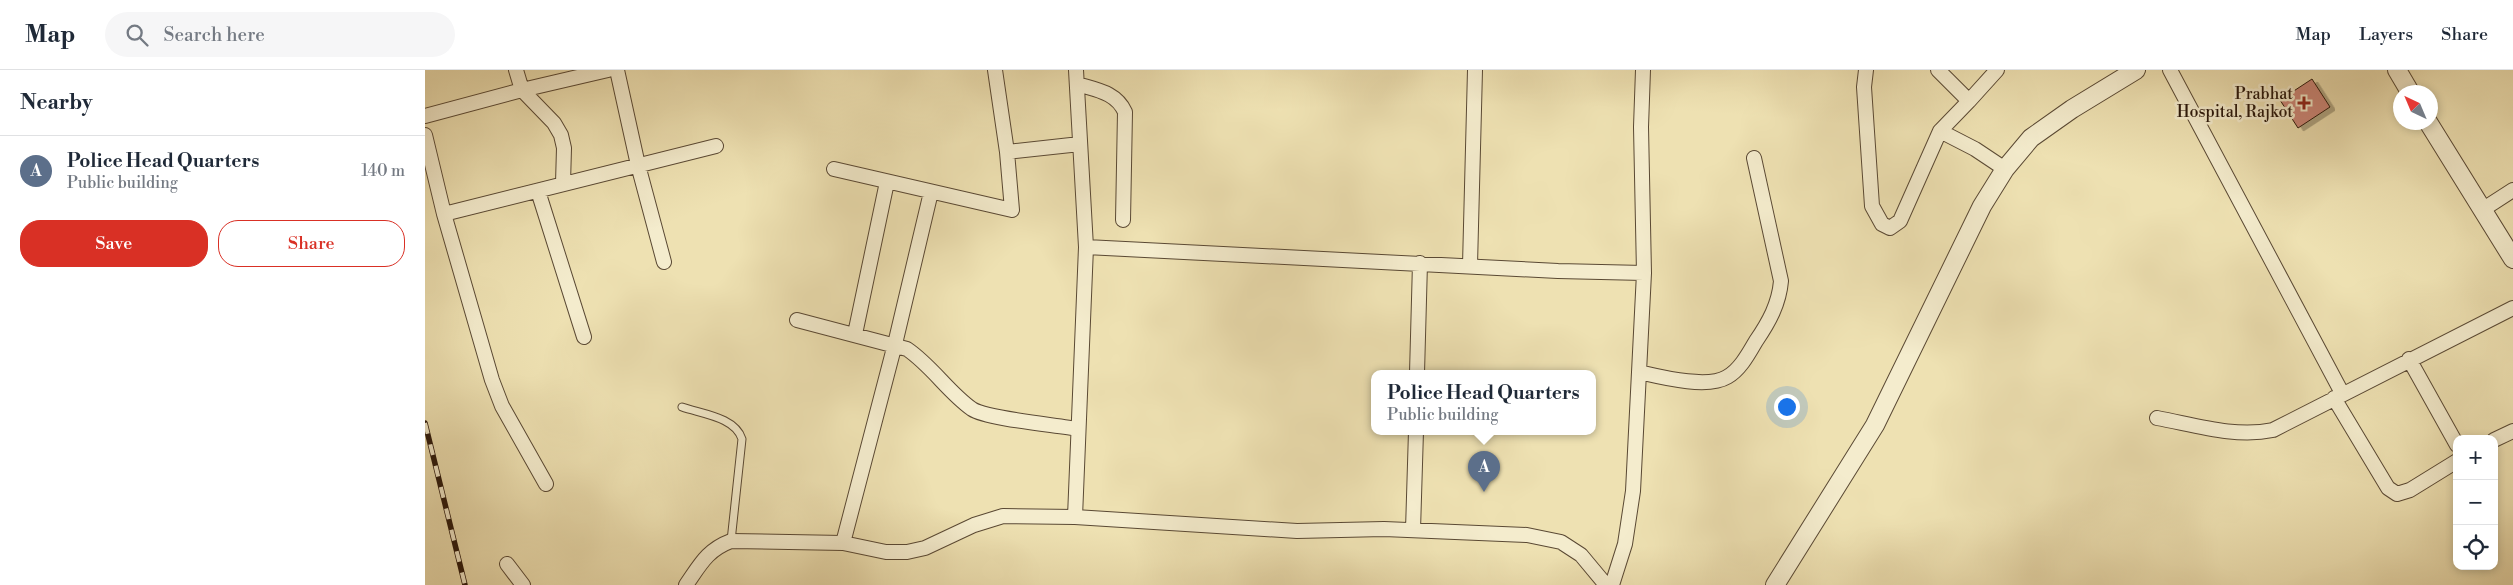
<!DOCTYPE html>
<html lang="en">
<head>
<meta charset="utf-8">
<style>
	:root { --surface:#fff; --page:#f6f6f7; --text:#1f2937; --muted:#747a83; --line:#e0e1e3; --accent:#d93025 }
	body { margin:0; font-family:"Libre Bodoni",serif; background:var(--page); color:var(--text) }
	.controls { position:absolute; right:15px; bottom:15px; display:grid; overflow:hidden; border-radius:10px; box-shadow:0 2px 8px #0003 }
	.controls button { width:45px; height:45px; display:grid; place-items:center; padding:0; border:0; border-bottom:1px solid var(--line); background:var(--surface); color:var(--text); font:25px sans-serif }
	.compass { position:absolute; left:1968px; top:15px; width:45px; height:45px; border-radius:50%; background:var(--surface); box-shadow:0 2px 8px #0003; rotate:316deg }
	.you { position:absolute; left:1361px; top:336px; width:18px; height:18px; margin:-12px; border:4px solid #fff; border-radius:50%; background:#1a73e8; box-shadow:0 0 0 8px #1a73e833 }
	.badge { display:grid; place-items:center; width:32px; height:32px; border-radius:50%; background:var(--accent); color:#fff; font-size:16px; font-weight:700 }
	.pin { position:absolute; translate:-50% -41px; filter:drop-shadow(0 1px 2px #0008) }
	.pin::after { content:''; position:absolute; top:26px; width:18px; height:15px; background:inherit; clip-path:polygon(0 0,100% 0,50% 100%) }
	.popup { position:absolute; left:946px; top:300px; width:225px; height:65px; box-sizing:border-box; display:grid; place-content:center; border-radius:10px; background:var(--surface); filter:drop-shadow(0 1px 4px #0005); font-size:16px; white-space:nowrap; color:var(--muted) }
	.popup b { font-size:19px; color:var(--text) }
	.popup::after { content:''; position:absolute; left:50%; top:100%; margin-left:-10px; border:10px solid transparent; border-top-color:var(--surface) }
	.list { margin:0; padding:0; list-style:none }
	h2 { display:flex; justify-content:space-between; align-items:center; height:65px; margin:0; padding:0 20px; font-size:21px }
	h2 small { font-size:16px; font-weight:400; color:var(--muted) }
	.list li { display:grid; grid-template-columns:32px 1fr auto; gap:15px; align-items:center; box-sizing:border-box; height:70px; padding:0 20px; border-top:1px solid var(--line) }
	.list b { display:block; font-size:19px; white-space:nowrap }
	.list p { margin:0; font-size:16px; white-space:nowrap; color:var(--muted) }
	.list em { font-size:16px; font-style:normal; color:var(--muted) }
	.actions { display:flex; gap:10px; padding:15px 20px }
	.actions a { flex:1; padding:11px 0; border:1px solid var(--accent); border-radius:20px; text-align:center; font-size:18px; color:var(--accent) }
	.actions .main { background:var(--accent); color:#fff }
	.icon { flex:none; width:28px; height:28px; fill:none; stroke:currentColor; stroke-width:2; stroke-linecap:round; stroke-linejoin:round }
	.map { position:relative; flex:none; width:2088px; height:515px; overflow:hidden }
	header { display:flex; align-items:center; gap:30px; box-sizing:border-box; height:70px; padding:0 25px; background:var(--surface); border-bottom:1px solid var(--line) }
	header strong { font-size:24px }
	nav { display:flex; gap:28px; margin-inline-start:auto; font-size:18px }
	.search { width:350px; height:45px; background:var(--page); display:flex; align-items:center; gap:12px; box-sizing:border-box; padding:0 18px; border-radius:28px; color:var(--muted); font-size:19px }
	main { display:flex }
	aside { flex:1; background:var(--surface) }
	.map>svg:first-child { display:block }
</style>
</head>
<body>
<header>
<strong>Map</strong>
<div class="search"><svg class="icon" aria-label="search" viewBox="0 0 24 24"><circle cx="10" cy="10" r="6"/><path d="M15 15l6 6"/></svg>Search here</div>
<nav><a>Map</a><a>Layers</a><a>Share</a></nav>
</header>
<main>
<aside>
<h2>Nearby<small></small></h2>
<ul class="list">
<li><span class="badge" style="background:#5c6f8a">A</span><div><b>Police Head Quarters</b><p>Public building</p></div><em>140 m</em></li>
</ul>
<div class="actions"><a class="main">Save</a><a>Share</a></div>
</aside>
<div class="map">
<svg width="2088" height="515" viewBox="0 0 2088 515">
	<defs>
		<filter id="shadow"><feDropShadow dx="5.5" dy="3" stdDeviation="0" flood-color="#0004"/></filter>
	</defs>
	<rect width="100%" height="100%" fill="#eee1b2"/>
	<filter id="stains"><feTurbulence type="fractalNoise" baseFrequency=".004" numOctaves="4"/><feColorMatrix values="0 0 0 0 .2 0 0 0 0 .09 0 0 0 0 .02 0 0 0 .5 -.17"/></filter>
	<radialGradient id="worn" r=".72"><stop offset=".6" stop-color="#630" stop-opacity="0"/><stop offset="1" stop-color="#630" stop-opacity=".3"/></radialGradient>
	<path fill="#cd8779" stroke="#29160a" filter="url(#shadow)" d="M1887 9 1905 37 1873 58 1855 30Z"/>
	<g fill="none" stroke-linecap="round" stroke-linejoin="round">
		<defs>
			<path id="service" d="M257 337C277 344 310 347 317 369L306 471"/>
			<path id="minor" d="M91 0 97 20 129 53 136 65 139 78 138 113
				M192 0 213 95 239 192
				M570 0 582 82
				M651 0 661 177 1133 201 1219 203 1208 421 1200 474 1187 515
				M1218 0 1216 57 1219 203
				M1441 0 1439 17 1447 136 1457 154 1465 158 1475 151 1515 61 1544 31 1513 0
				M1745 0 1917 323
				M652 14C671 20 691 22 700 42L698 150
				M1544 31 1572 0
				M0 46 97 20 183 0
				M1515 61 1550 79 1580 99
				M0 65 19 144 67 310 77 336 121 414
				M409 99 587 140 582 82 655 74
				M113 121 159 267
				M2057 140 2088 120
				M19 144 291 76
				M1045 195 1050 0
				M372 250 482 279C507 296 523 322 547 339 562 349 632 355 653 359
				M430 264 462 112
				M1984 289 2032 375
				M1214 302C1236 307 1282 319 1302 307 1315 300 1324 283 1331 271 1344 252 1354 234 1356 211L1329 88
				M992 303 995 193
				M1909 328 1963 418 1972 424 1985 420 2032 391
				M1732 348C1770 355 1810 368 1848 360L2088 238
				M2069 370 2088 361
				M650 447 661 177
				M988 460 991 361
				M418 473 470 274 506 122
				M82 494 98 515
				M261 515C275 495 282 480 306 471L418 473 461 482H482L500 478 549 455 578 446 650 447 872 461 959 459 1102 465 1136 472 1156 485 1181 515"/>
			<path id="tertiary" d="M1972 0 1985 22
				M2003 52 2088 189
				M1350 515 1450 355 1557 136 1580 99 1606 68 1647 39 1711 0"/>
		</defs>
		<use href="#service" stroke="#5a4934" stroke-width="9"/>
		<use href="#minor" stroke="#5a4934" stroke-width="16"/>
		<use href="#tertiary" stroke="#5a4934" stroke-width="20"/>
		<use href="#service" stroke="#f4eccd" stroke-width="7"/>
		<use href="#minor" stroke="#f4eccd" stroke-width="14"/>
		<use href="#tertiary" stroke="#f4eccd" stroke-width="18"/>
		<defs>
			<path id="rail" d="M0 353 40 515"/>
		</defs>
		<use href="#rail" stroke="#29160a" stroke-width="5.5"/>
		<use href="#rail" stroke="#f4eccd" stroke-width="4" stroke-dasharray="11" stroke-linecap="butt"/>
	</g>
	<path fill="#8f2418" stroke="#f4eccd" stroke-width="2" d="M1876.5 25.5h5v5h5v5h-5v5h-5v-5h-5v-5h5z"/>
	<g text-anchor="middle" dominant-baseline="central" stroke-width="5" stroke-linejoin="round" paint-order="stroke">
		<g font-size="16" fill="#29160a" stroke="#f4eccd" text-anchor="end">
			<text x="1868" y="24">Prabhat<tspan x="1868" dy="18">Hospital, Rajkot</tspan></text>
		</g>
	</g>
	<rect width="100%" height="100%" filter="url(#stains)"/>
	<rect width="100%" height="100%" fill="url(#worn)"/>
</svg>
<div class="controls">
<button>+</button>
<button>−</button>
<button><svg class="icon" aria-label="locate" viewBox="0 0 24 24"><circle cx="12" cy="12" r="6"/><path d="M12 2v4M12 18v4M2 12h4M18 12h4"/></svg></button>
</div>
<svg class="compass" viewBox="-18 -18 36 36"><path d="M0-13l5 13h-10z" fill="#e53935"/><path d="M0 13l5-13h-10z" fill="#747a83"/></svg>
<div class="you"></div>
<div class="pin badge" style="left:1059px;top:422px;background:#5c6f8a">A</div>
<div class="popup"><b>Police Head Quarters</b>Public building</div>
</div>
</main>
</body>
</html>
